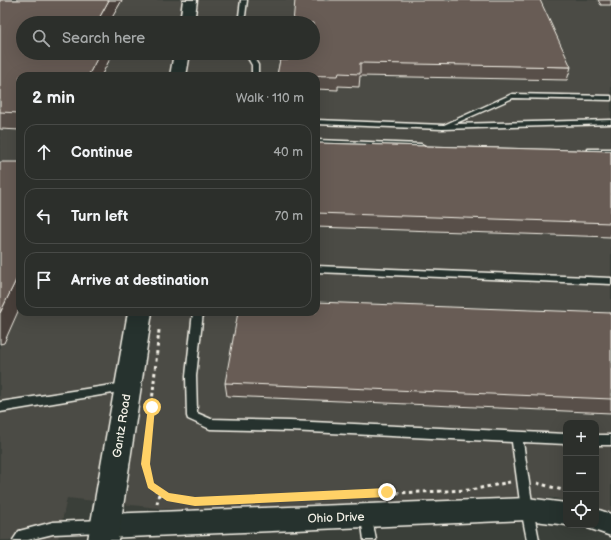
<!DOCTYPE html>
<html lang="en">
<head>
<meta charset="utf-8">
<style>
	:root { --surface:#2c2f2b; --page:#383b37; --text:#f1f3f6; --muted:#a6a9a9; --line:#484a47 }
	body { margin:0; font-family:"Balsamiq Sans",sans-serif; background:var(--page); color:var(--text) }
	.controls { position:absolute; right:12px; bottom:12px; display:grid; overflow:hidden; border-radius:8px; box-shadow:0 4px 16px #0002 }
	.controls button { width:36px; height:36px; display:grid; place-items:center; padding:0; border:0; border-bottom:1px solid var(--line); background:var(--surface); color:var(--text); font:20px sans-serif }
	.stop { position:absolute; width:12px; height:12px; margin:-9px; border:3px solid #ffd166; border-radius:50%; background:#fff }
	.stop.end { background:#ffd166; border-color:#fff; box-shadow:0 1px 4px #0008 }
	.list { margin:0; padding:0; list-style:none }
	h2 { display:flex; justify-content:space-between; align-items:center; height:52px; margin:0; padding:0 16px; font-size:17px }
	h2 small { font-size:13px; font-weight:400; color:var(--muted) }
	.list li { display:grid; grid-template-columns:26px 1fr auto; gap:12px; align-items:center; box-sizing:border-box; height:56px; margin:0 8px 8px; padding:0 8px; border:1px solid var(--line); border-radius:12px }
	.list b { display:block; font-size:15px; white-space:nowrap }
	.list em { font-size:13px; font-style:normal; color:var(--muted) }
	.icon { flex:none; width:22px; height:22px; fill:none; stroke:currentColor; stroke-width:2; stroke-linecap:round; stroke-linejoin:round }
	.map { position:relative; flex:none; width:611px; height:540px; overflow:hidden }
	.search { position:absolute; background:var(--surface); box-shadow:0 4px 16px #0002; left:16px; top:16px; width:304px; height:44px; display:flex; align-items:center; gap:10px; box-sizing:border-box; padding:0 14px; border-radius:22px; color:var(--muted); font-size:15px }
	.panel { position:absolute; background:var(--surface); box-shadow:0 4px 16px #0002; left:16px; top:72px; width:304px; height:244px; border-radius:12px }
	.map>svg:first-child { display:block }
</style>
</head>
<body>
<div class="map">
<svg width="611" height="540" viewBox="0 0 611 540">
	<rect width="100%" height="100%" fill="#3a3f39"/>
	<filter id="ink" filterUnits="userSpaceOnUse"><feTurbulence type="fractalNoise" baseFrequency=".025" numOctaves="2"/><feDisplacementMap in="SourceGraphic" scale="8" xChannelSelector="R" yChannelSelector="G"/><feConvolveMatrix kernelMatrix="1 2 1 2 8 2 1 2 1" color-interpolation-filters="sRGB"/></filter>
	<g filter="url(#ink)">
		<path fill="#4b4b44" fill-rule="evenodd" d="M0 0H611V516L596 511V423H566V501L555 498 177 510 67 498 58 540H0ZM23 23H313V53H23ZM20 76H316V312H20Z"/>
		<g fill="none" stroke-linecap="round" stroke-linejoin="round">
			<defs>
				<path id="service" d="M241 0H247L245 16 246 23H240L239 16Z
					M245 53H251L258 65V76H252V65Z
					M512 94 611 96V100L513 98 454 124 611 120V124L442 129 316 124V120L444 125Z
					M316 140 421 144 425 146 421 148 316 144Z
					M588 149H611V153H588Z
					M316 266 611 278V284L316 272Z
					M193 312H203L196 376 197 413 211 419 290 421 566 434V444L523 442 533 509 539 540H527L521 509 512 442 290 431 210 429 188 419 187 416 186 376Z
					M125 383 129 384 130 387 129 390 125 391 0 412V402Z
					M596 435H611V445H596Z
					M367 511 371 513 376 540H364L361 517 363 513Z
					M102 520 106 522 108 526 106 530 102 532 53 534 28 540H13L19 531 53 522Z"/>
				<path id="minor" d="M527 498 566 503 567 525 527 520 106 538 98 534 94 526 98 518 106 514Z
					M596 509 611 514V536L588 528 587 525H596Z"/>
				<path id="secondary" d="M183 0H197L194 23H180Z
					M174 53H190L186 76H170Z
					M128 312H152L118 540H88Z"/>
			</defs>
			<use href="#service" stroke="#f4f1e8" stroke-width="3"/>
			<use href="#minor" stroke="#f4f1e8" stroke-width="3"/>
			<use href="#secondary" stroke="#f4f1e8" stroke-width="3"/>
			<path stroke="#f4f1e8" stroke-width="3" stroke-dasharray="3.5 3.5" stroke-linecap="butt" d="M537 483 566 491
				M159 493 167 497 195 502
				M270 498 471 490 510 482
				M157 504 159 493 151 485 146 464 159 330"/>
			<use href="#service" fill="#26332d" fill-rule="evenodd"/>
			<use href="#minor" fill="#26332d" fill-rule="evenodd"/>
			<use href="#secondary" fill="#26332d" fill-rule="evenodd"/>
		</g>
		<path fill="#594f48" stroke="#f4f1e8" d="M0 0H122L109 22H116L117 23H23L113 53 101 76H20V130L0 129Z
			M598 0H611V5H601Z
			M280 60 571 67 567 80 360 76 359 87 338 86V90L316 89V76H277Z
			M316 143 611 151V237L316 227Z
			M611 313V413L227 396 225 383Z"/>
		<path fill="#49403b" stroke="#f4f1e8" d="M109 0H122L109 23 97 22Z
			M100 53H113L101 76H88Z
			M20 272V307L4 343 0 344V313Z"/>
		<path fill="#685c54" stroke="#f4f1e8" d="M0 0H109L97 22H116V23H23V53H100L88 76H20V113L0 112Z
			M295 0H540L571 67 360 63V74L339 73 338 76 277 75 280 60H288L289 53H313V23H293Z
			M316 143 611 151V223L316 213Z
			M0 162H20V272L0 313Z
			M316 302 611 313V399L225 383 238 312H316Z"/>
	</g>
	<path fill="#ffd166" d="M152 404 155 407 150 464 154 483 169 493 195 497 387 488 390 489 391 492 390 495 387 497 195 506 167 501 148 488 141 464 148 407Z"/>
	<g text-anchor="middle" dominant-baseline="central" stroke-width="3" stroke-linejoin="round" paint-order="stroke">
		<g font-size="12" fill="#f4f1e8" stroke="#26332d">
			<text transform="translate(122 426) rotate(-81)">Gantz Road</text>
			<text transform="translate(336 518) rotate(-2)">Ohio Drive</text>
		</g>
	</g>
</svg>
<div class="controls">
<button>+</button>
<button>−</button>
<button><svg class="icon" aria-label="locate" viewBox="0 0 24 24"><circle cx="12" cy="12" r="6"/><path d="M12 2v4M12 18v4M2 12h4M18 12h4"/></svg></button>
</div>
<div class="stop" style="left:152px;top:407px"></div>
<div class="stop end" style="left:387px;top:492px"></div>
<div class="search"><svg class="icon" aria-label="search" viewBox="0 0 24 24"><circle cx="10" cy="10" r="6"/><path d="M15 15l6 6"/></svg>Search here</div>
<section class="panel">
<h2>2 min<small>Walk · 110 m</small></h2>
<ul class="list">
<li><svg class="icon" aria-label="ahead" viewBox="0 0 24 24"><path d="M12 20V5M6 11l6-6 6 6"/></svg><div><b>Continue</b></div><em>40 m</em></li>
<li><svg class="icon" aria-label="left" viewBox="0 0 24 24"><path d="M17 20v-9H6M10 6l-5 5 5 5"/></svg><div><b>Turn left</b></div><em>70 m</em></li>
<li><svg class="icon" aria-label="arrive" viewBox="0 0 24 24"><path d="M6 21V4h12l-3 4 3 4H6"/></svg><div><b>Arrive at destination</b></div></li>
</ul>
</section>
</div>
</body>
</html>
